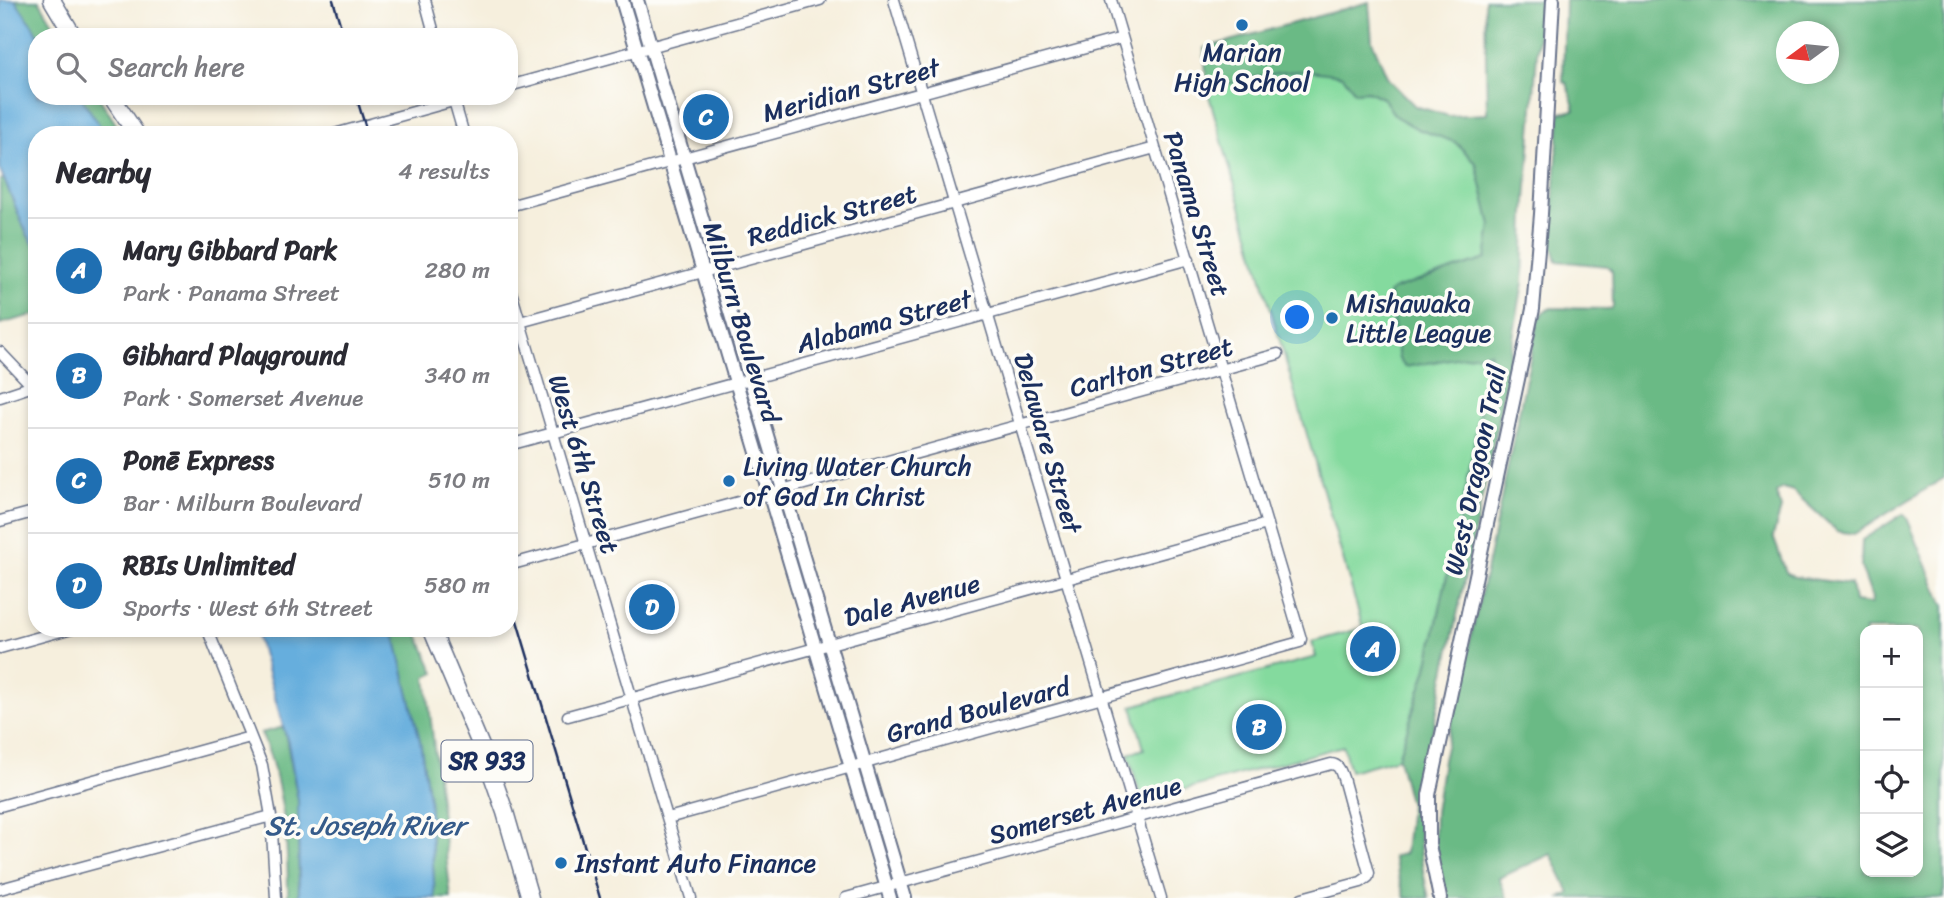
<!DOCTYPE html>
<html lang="en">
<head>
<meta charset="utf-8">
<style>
	:root { --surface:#fff; --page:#f2f2f3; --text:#2b2b33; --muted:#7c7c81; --line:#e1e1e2; --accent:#1f6fb2 }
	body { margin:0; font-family:Sriracha,sans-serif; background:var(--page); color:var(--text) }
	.controls { position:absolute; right:21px; bottom:21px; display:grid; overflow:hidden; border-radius:14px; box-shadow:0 4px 10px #0003 }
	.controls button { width:63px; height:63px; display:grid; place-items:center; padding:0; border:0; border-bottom:2px solid var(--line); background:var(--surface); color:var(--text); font:35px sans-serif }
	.compass { position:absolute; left:1776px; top:21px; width:63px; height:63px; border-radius:50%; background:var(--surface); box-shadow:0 4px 10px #0003; rotate:255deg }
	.you { position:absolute; left:1298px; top:318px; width:24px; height:24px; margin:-18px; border:5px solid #fff; border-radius:50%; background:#1a73e8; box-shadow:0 0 0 10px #1a73e833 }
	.badge { display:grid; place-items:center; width:46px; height:46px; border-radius:50%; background:var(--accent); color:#fff; font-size:23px; font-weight:700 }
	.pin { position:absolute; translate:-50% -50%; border:4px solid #fff; box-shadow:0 2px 7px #0006 }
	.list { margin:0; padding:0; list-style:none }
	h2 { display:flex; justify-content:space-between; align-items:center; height:91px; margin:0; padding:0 28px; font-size:30px }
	h2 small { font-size:23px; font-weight:400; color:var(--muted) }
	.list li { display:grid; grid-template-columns:46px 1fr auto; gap:21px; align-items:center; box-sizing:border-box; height:105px; padding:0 28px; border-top:2px solid var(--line) }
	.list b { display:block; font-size:26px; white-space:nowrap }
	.list p { margin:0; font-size:23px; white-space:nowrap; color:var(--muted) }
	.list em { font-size:23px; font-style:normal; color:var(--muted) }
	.icon { flex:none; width:38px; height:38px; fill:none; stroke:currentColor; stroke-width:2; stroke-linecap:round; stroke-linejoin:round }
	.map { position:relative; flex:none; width:1944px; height:898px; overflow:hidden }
	.search { position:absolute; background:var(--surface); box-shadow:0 4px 10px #0003; left:28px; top:28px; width:490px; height:77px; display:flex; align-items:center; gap:18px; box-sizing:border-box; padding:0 24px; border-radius:28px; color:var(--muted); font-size:26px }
	.panel { position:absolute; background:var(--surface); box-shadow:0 4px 10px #0003; left:28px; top:126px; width:490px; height:511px; border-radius:28px }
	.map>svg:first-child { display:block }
</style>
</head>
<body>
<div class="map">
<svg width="1944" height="898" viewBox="0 0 1944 898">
	<rect width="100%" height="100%" fill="#fdfcf7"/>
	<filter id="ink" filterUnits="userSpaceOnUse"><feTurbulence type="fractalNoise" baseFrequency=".0143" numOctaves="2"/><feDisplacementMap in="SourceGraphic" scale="14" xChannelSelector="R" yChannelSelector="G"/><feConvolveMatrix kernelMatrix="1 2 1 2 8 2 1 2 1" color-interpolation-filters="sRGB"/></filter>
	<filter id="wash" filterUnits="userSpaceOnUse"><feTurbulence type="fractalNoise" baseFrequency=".00686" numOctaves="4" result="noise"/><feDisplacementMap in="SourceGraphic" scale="28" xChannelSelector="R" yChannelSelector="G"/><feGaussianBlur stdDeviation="1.57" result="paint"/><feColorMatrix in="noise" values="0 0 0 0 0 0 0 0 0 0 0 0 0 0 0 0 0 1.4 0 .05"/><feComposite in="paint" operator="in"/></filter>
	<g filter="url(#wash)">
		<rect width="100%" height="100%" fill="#f6efdd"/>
		<path fill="#84da9e" stroke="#50847e" stroke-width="2" d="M1283 70H1318L1343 76 1355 92 1368 91 1384 99 1395 116 1418 129 1455 142 1476 163 1491 225 1487 259 1395 289 1389 293 1399 359 1405 367 1490 351 1467 484 1427 668 1398 758 1350 771 1343 746 1142 801 1128 754 1144 749 1132 706 1316 657 1312 642 1363 628 1207 89Z"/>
		<path fill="#6bba85" stroke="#437472" stroke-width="2" fill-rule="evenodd" d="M15 0H39L61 37H40Z
			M1485 0H1541L1525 214 1523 283 1498 421 1420 791C1418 828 1419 862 1429 898H1405L1393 857 1405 853 1410 805 1398 758 1427 668 1467 484 1490 352 1405 367 1399 359 1389 293 1395 289 1486 259 1491 225 1476 163 1455 142 1418 129 1395 116 1384 99 1368 91 1355 92 1343 76C1292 64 1257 77 1207 89L1204 48 1369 2 1372 41 1388 79 1415 106 1449 116 1487 114Z
			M1565 0H1944V478L1854 534 1837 531 1793 491 1783 488 1776 493 1781 509 1773 536 1786 572 1795 577 1851 584 1854 602 1871 604 1872 598 1861 567 1862 540 1903 514 1907 518 1944 606V898H1561L1570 893 1551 854 1499 878 1507 898H1445L1434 848 1435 812 1443 760 1488 562 1538 321 1543 312 1551 308 1611 309 1613 306 1612 271 1607 266 1557 261 1551 240 1560 113 1575 110 1567 83 1563 82ZM1786 32H1828V74H1786ZM1865 630H1918V872H1865Z
			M80 96H98L123 135H106Z
			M4 179 27 234 37 249V314L0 324V180Z
			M393 628H415L435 673 426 677 451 898H435L429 799 420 741Z
			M284 727 298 800 299 898H288C288 843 284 783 261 733Z"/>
		<path fill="#66aedd" stroke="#406e9e" stroke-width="2" d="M0 0H15L40 37H37V96H80L106 135H37V249L27 234 0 170Z
			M255 628H393L420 741 429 799 435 898H299L298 800 288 743Z"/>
	</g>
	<g filter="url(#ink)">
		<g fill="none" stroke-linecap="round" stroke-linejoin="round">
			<defs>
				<path id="minor" d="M425 0 435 37
					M894 0 1161 898
					M509 86 820 0
					M453 97 464 135
					M331 135 471 96
					M509 206 1122 38
					M509 285 691 898
					M520 322 1155 148
					M0 352 37 391
					M0 397 33 386
					M509 445 1189 259
					M0 521 37 511
					M509 565 1278 354
					M207 628 262 765 271 816 276 898
					M0 648 72 628
					M568 716 1267 524
					M0 806 250 737
					M668 818 1300 642 1301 639 1111 0
					M0 889 271 816
					M846 898 1331 764C1340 765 1340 771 1343 778L1369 873 1368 877 1361 882 1302 898"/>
				<path id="tertiary" d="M622 0 890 898
					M637 0 905 898
					M1440 898 1429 845V795L1533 309 1541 214 1553 0"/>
				<path id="primary" d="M52 0 74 37
					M111 96 137 135
					M431 628 486 758 505 812 530 898"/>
			</defs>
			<use href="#minor" stroke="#68728a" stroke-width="13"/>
			<use href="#tertiary" stroke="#68728a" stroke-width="16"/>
			<use href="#primary" stroke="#68728a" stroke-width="19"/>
			<use href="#minor" stroke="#fff" stroke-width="10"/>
			<use href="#tertiary" stroke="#fff" stroke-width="12"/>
			<use href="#primary" stroke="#fff" stroke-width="16"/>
			<path stroke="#1b2f5e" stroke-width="2.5" d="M333 0 344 37
				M356 96 368 135
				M509 594 600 898"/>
		</g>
	</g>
	<g fill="#1f6fb2" stroke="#fdfcf7" stroke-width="2.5">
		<circle cx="1242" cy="25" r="7"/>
		<circle cx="1332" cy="318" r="7"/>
		<circle cx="729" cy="481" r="7"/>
		<circle cx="561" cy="863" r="7"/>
	</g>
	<g text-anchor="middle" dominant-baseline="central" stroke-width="7" stroke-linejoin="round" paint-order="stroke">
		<rect fill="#fdfcf7" stroke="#5f6c8c" stroke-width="2" x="441.5" y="740.5" width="91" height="41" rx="5"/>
		<g font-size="24" font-weight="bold" fill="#1b2f5e">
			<text x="487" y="761">SR 933</text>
		</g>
		<g font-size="26" fill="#1b2f5e" stroke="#fdfcf7" text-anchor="start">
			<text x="1242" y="52" text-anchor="middle">Marian<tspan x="1242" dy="30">High School</tspan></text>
			<text x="1346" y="303">Mishawaka<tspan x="1346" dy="30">Little League</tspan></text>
			<text x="743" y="466">Living Water Church<tspan x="743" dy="30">of God In Christ</tspan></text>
			<text x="575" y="863">Instant Auto Finance</text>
		</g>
		<g font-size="26" fill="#1b2f5e" stroke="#fdfcf7">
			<text transform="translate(851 90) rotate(-15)">Meridian Street</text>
			<text transform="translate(1197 214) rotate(73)">Panama Street</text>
			<text transform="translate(832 215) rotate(-15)">Reddick Street</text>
			<text transform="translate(884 321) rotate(-15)">Alabama Street</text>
			<text transform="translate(742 322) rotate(73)">Milburn Boulevard</text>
			<text transform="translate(1151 367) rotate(-15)">Carlton Street</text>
			<text transform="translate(1048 443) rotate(74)">Delaware Street</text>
			<text transform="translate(584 464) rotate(73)">West 6th Street</text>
			<text transform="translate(1475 470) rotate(-78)">West Dragoon Trail</text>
			<text transform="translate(912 600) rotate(-15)">Dale Avenue</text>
			<text transform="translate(978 710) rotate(-15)">Grand Boulevard</text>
			<text transform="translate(1085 810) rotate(-15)">Somerset Avenue</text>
		</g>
		<g font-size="28" font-style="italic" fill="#355b8a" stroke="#fdfcf7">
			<text x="365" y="825">St. Joseph River</text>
		</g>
	</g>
</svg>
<div class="controls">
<button>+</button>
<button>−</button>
<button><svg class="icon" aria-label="locate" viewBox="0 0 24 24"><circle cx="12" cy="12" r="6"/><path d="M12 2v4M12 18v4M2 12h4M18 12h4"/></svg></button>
<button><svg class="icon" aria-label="layers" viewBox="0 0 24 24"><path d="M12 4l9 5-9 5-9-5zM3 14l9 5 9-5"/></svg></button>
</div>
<svg class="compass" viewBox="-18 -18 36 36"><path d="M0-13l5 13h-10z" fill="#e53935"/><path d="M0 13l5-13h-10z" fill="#7c7c81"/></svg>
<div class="you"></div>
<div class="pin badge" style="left:1373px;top:649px">A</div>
<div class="pin badge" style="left:1259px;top:727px">B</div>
<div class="pin badge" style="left:706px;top:117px">C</div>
<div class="pin badge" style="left:652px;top:607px">D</div>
<div class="search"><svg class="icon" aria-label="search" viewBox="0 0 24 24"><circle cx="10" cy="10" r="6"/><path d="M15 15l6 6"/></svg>Search here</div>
<section class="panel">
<h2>Nearby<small>4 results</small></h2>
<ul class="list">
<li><span class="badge">A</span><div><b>Mary Gibbard Park</b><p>Park · Panama Street</p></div><em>280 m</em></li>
<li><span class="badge">B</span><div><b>Gibhard Playground</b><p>Park · Somerset Avenue</p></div><em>340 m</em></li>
<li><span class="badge">C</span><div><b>Ponē Express</b><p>Bar · Milburn Boulevard</p></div><em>510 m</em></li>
<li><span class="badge">D</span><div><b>RBIs Unlimited</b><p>Sports · West 6th Street</p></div><em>580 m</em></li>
</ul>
</section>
</div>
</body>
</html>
